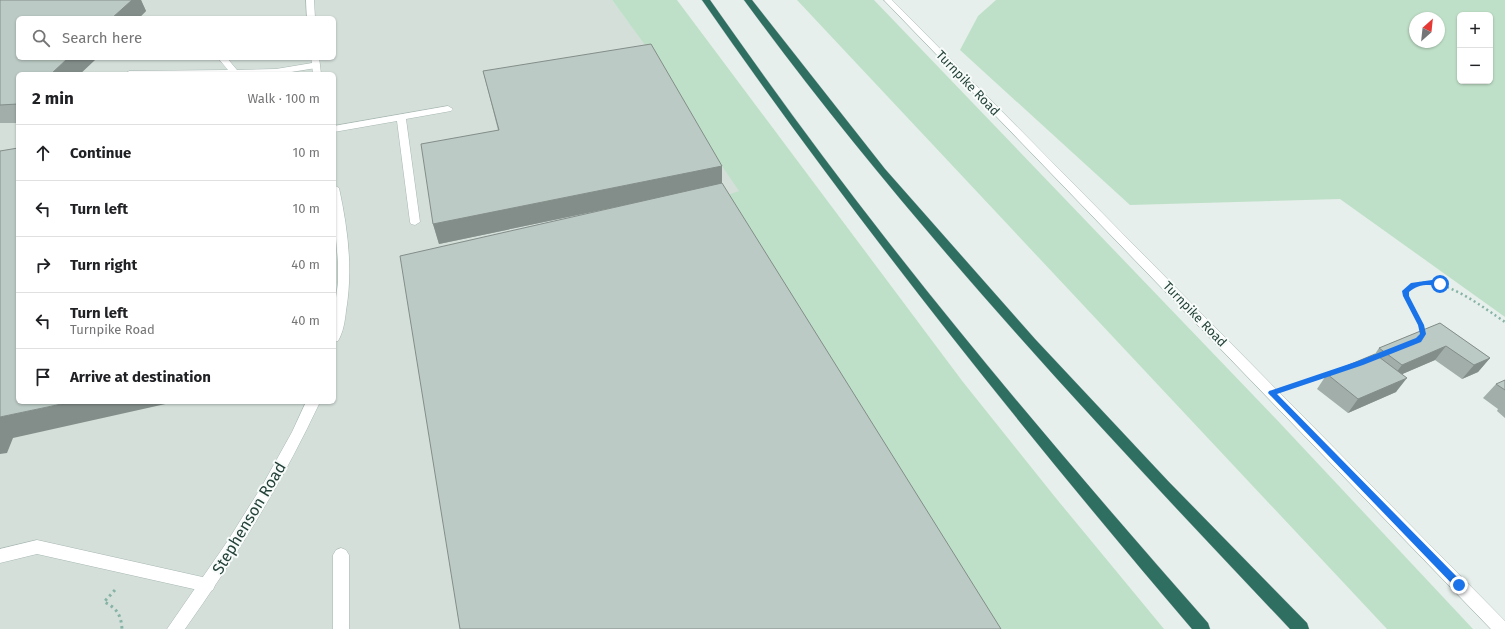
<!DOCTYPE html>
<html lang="en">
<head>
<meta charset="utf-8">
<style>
	:root { --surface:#fff; --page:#f2f2f2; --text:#202124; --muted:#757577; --line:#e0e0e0 }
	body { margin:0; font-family:"Fira Sans",sans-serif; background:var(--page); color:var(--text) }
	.controls { position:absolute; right:12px; top:12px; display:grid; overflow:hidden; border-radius:6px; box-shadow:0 1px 3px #0004 }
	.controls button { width:36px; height:36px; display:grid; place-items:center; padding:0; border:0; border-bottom:1px solid var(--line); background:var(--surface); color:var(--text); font:20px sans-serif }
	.compass { position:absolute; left:1409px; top:12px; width:36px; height:36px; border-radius:50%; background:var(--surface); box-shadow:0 1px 3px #0004; rotate:27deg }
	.stop { position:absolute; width:12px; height:12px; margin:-9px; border:3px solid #1a73e8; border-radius:50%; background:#fff }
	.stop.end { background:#1a73e8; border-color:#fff; box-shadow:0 1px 4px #0008 }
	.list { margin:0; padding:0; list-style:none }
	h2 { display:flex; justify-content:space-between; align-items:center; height:52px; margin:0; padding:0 16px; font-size:17px }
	h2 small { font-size:13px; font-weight:400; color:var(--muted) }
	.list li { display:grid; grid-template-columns:26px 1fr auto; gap:12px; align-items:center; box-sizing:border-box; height:56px; padding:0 16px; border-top:1px solid var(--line) }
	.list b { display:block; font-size:15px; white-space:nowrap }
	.list p { margin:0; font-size:13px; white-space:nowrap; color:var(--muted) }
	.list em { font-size:13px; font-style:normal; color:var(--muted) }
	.icon { flex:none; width:22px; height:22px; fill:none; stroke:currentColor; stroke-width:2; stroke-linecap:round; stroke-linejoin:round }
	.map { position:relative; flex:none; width:1505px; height:629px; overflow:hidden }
	.search { position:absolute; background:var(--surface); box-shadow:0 1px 3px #0004; left:16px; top:16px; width:320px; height:44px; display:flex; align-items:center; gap:10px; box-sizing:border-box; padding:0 14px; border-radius:6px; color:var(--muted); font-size:15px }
	.panel { position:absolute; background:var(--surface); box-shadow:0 1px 3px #0004; left:16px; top:72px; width:320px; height:332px; border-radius:6px }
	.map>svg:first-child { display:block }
</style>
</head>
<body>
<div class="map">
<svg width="1505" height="629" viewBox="0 0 1505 629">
	<rect width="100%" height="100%" fill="#e6efeb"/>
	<path fill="#d4dfda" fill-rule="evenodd" d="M0 0H612L1082 629H0ZM18 18H334V58H18ZM18 74H334V402H18Z"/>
	<path fill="#bfe0c8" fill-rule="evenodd" d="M612 0H677L963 382 1055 497 1164 629H984L721 197 739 191 691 121 653 56Z
		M797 0H874L1278 421 1473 629H1387Z
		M996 0H1505V317L1340 199 1130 205 960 50 978 16ZM1460 15H1490V81H1460ZM1415 18H1439V42H1415Z"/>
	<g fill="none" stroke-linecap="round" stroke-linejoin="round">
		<defs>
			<path id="lane" d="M306 0H314L315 18H307Z
				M218 58H227L237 70 276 69 312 63 311 58H319L320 65 316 68 279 74H125L129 71 228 70Z
				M448 106 453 109 451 111 406 119 420 222 415 225 411 224 410 222 397 121 334 132V126Z
				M37 540 207 578 213 580 215 585 213 590 207 592 37 554 0 563V549Z
				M341 548 346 550 349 555V629H333V555L336 550Z"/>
			<path id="street" d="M884 0H892L1505 621V629H1491Z
				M316 62 320 65 321 74H313L312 65Z
				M334 185 339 188C348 229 353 270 346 311 345 321 343 333 338 341L334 342V313L338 282V263L334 214Z
				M306 402H320C282 483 236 557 185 629H167L227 542 262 486 292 432Z"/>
			<path id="highway" d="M702 0H710C767 81 825 161 886 239 989 371 1098 498 1208 623L1210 629H1192C1019 426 854 219 702 0Z
				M744 0H752L885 169 1035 339 1168 481 1307 623 1309 629H1290C1099 427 908 224 744 0Z"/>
		</defs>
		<use href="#lane" stroke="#a8b8b2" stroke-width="1"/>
		<use href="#street" stroke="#a8b8b2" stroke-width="1"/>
		<use href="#highway" stroke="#c2cac8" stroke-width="1"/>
		<path stroke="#86b3a5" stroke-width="2.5" stroke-dasharray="2 3" stroke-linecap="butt" d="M1423 333 1421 325 1406 296V291C1409 289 1413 285 1416 284 1442 275 1484 308 1505 322"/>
		<path stroke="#86b3a5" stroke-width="3" stroke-dasharray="2.5 3.5" stroke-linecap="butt" d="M1297 385 1330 373
			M115 590 104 602C117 608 121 615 122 629"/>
		<use href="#lane" fill="#fff" fill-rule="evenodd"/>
		<use href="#street" fill="#fff" fill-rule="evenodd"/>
		<use href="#highway" fill="#2f6f62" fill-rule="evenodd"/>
	</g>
	<path fill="#a1aea9" d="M0 0H141L146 11 139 18H18V58H97L80 74H18V123H0Z
		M483 71 722 166V183L611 208 439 244 433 224 498 130Z
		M1440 323 1490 358 1478 372 1462 379 1435 360 1402 374 1396 392 1348 413 1317 389 1327 374 1375 354 1379 348Z
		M1505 380V418L1497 411 1498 409 1483 398 1496 384Z"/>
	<path fill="#838d89" d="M132 0H141L146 11 139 18H112Z
		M68 58H97L80 74H51Z
		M722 166V185L439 244 433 224Z
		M1446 346 1435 360 1391 379 1402 365Z
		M1490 358 1478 372 1462 379 1474 365Z
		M1407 378 1396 392 1348 413 1358 399Z
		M71 402H171L170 403 13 438 7 453 0 454V417Z"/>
	<path fill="#bbcac4" stroke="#838d89" d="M0 0H132L112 18H18V58H68L51 74H18V104L0 105Z
		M651 44 722 166 433 224 421 144 499 130 483 71Z
		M18 148V402H71L0 417V151Z
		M722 183 1001 629H460L400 256Z
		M1440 323 1490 358 1474 365 1446 346 1402 365 1379 348Z
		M1375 354 1407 378 1358 399 1327 374Z
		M1505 380V390L1496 384Z"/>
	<path fill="#1a73e8" d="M1432 280 1443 284 1440 286C1428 284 1418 284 1409 292V296L1424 325 1426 334 1421 342 1363 365 1277 394 1462 582 1463 585 1459 589 1456 588 1268 393 1269 391 1358 361 1416 338 1420 334 1418 325 1403 296 1402 291 1411 283Z"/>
	<g text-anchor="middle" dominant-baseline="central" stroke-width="4" stroke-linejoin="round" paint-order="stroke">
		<g font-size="13" fill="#24423a" stroke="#f7fbf9">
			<text transform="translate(968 83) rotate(46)">Turnpike Road</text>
			<text transform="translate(1195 314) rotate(46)">Turnpike Road</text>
		</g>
		<g font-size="16" fill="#24423a" stroke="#f7fbf9">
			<text transform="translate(249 518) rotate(-59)">Stephenson Road</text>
		</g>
	</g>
</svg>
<div class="controls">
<button>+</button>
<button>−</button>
</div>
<svg class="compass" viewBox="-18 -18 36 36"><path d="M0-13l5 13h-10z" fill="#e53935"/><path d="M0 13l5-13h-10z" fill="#757577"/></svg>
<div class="stop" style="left:1440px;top:284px"></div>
<div class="stop end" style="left:1459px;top:585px"></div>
<div class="search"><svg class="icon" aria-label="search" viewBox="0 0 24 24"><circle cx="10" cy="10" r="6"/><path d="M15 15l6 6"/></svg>Search here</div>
<section class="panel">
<h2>2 min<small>Walk · 100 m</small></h2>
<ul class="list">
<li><svg class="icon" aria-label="ahead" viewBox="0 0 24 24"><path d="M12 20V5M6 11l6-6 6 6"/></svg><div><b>Continue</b></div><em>10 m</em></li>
<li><svg class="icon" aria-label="left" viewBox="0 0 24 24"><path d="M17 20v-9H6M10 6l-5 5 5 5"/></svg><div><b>Turn left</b></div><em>10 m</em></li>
<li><svg class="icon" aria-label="right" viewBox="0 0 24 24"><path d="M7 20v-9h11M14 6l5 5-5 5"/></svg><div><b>Turn right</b></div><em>40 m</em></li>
<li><svg class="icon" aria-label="left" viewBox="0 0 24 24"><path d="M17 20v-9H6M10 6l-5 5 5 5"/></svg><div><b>Turn left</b><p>Turnpike Road</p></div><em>40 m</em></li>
<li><svg class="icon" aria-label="arrive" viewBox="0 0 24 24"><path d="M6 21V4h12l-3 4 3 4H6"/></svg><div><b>Arrive at destination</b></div></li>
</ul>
</section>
</div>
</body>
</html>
